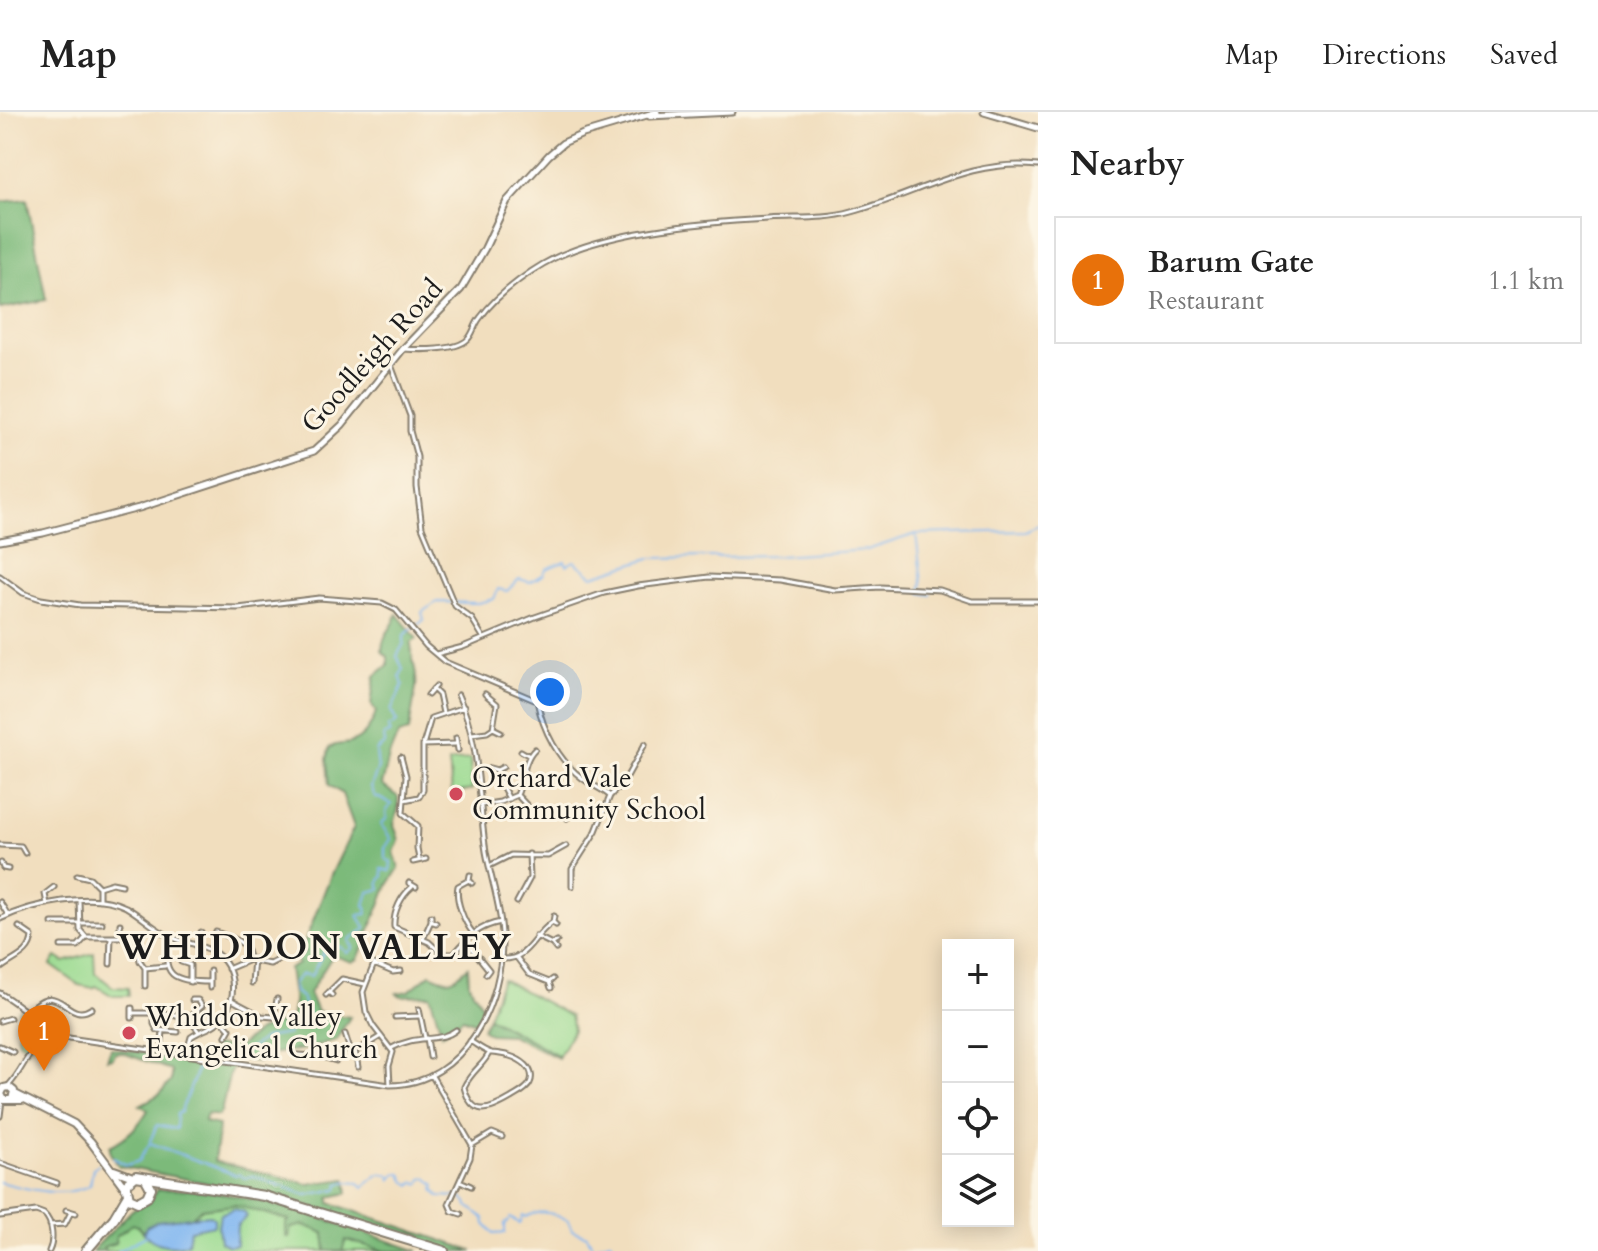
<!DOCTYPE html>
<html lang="en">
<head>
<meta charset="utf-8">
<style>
	:root { --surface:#fff; --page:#f2f2f2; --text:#222; --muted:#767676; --line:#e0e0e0; --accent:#d93025 }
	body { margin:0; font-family:Cardo,serif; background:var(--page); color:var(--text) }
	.controls { position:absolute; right:24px; bottom:24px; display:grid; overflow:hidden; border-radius:0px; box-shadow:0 4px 20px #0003 }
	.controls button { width:72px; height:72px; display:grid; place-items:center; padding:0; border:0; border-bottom:2px solid var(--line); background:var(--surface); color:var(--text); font:40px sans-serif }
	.you { position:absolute; left:550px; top:580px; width:28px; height:28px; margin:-20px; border:6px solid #fff; border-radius:50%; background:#1a73e8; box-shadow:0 0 0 12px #1a73e833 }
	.badge { display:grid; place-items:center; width:52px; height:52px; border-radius:50%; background:var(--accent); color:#fff; font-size:26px; font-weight:700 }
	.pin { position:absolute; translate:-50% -66px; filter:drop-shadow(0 2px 4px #0008) }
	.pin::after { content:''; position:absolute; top:42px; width:28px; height:24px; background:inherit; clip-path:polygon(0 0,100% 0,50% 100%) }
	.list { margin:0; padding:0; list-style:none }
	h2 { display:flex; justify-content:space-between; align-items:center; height:104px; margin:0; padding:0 32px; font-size:34px }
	h2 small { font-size:26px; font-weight:400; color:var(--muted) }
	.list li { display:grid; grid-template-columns:52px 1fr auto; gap:24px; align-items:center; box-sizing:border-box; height:128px; margin:0 16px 16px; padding:0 16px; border:2px solid var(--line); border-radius:0px }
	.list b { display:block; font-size:30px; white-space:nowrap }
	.list p { margin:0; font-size:26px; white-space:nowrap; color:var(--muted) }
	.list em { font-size:26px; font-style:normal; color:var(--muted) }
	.icon { flex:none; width:44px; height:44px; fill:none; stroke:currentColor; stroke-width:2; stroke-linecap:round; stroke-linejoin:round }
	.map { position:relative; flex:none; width:1038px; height:1139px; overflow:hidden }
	header { display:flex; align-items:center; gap:48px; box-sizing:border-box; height:112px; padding:0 40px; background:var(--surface); border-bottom:2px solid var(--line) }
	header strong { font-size:38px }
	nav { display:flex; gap:44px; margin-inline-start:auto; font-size:28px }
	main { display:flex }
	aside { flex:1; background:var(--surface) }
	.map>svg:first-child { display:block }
</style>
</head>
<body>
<header>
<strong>Map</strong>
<nav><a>Map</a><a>Directions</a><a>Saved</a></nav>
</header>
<main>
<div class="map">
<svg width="1038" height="1139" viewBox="0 0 1038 1139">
	<rect width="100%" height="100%" fill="#fcf5e5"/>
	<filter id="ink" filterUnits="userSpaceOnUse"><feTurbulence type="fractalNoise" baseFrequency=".0125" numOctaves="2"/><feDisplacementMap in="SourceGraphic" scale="16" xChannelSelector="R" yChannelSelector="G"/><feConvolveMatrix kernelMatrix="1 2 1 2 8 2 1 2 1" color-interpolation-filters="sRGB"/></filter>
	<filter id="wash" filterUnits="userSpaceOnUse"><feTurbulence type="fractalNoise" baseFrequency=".006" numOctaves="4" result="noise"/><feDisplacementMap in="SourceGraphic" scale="32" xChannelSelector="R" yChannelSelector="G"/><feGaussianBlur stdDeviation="1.8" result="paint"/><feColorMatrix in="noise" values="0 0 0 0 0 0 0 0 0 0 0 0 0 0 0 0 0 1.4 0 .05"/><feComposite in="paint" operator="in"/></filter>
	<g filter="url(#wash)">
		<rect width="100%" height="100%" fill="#f1debe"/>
		<path fill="#9ada90" stroke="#5b7b56" stroke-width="2" d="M470 647 472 678 452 681 449 650Z
			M94 841 95 861 113 875 128 876 129 884H113L96 874 93 876 79 873 51 853 56 845 64 850Z
			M502 867 570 904 573 918 559 944 488 905Z
			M20 897 34 911 39 922 26 939 25 933 19 929 18 921 24 905 18 900Z
			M235 1092C286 1107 335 1124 385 1139H105L102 1135 115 1131 116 1124 132 1112 192 1102 200 1097Z"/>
		<path fill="#7bba7a" stroke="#4c6b4b" stroke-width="2" d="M27 87 46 188 0 197V90Z
			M397 502 417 527 411 531C411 546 418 561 416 575 414 590 411 605 409 619L399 622C388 639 387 655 382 673L398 685V697L394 713 399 728 394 740 399 756 388 773 358 847 352 850 335 844 331 846 309 881 317 900 350 905 336 928 304 937 262 943 259 950 211 943 212 934 238 935 259 919 291 907 294 890 289 857 298 852 295 846 305 840 303 834 331 763 354 715 342 682 329 673 327 648 329 636C337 631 342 633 350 631 364 627 373 612 376 599L371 592 375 564 388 553V545L382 539C383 519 393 518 397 502Z
			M468 855 469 872 484 897 476 911 463 906 442 922 430 883 401 884 397 881 409 879 430 862C453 873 452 868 468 855Z
			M488 905 559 944 558 946 511 923 490 922 482 917Z
			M111 936 234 954 230 960 221 1000 218 1004 207 1002 204 1010 219 1013 214 1049 308 1072 346 1067 348 1081 330 1085V1091L473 1139H453L274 1084 119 1054 110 1041V1034C126 1026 139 1014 148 998L140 993 160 982 171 969V958L123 941H115L113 946 107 947Z
			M158 1077C177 1078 196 1077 214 1080 285 1091 351 1116 418 1139H385L346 1128 342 1139H326L324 1121 304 1113 291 1116 289 1125H286V1112L289 1108 235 1093 201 1097 189 1107 157 1109 146 1115 144 1121 138 1114 132 1112 116 1124 115 1131 103 1135 105 1139H92L132 1098 149 1090Z"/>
		<path fill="#83b8f1" stroke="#506a86" stroke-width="2" d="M234 1097 245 1100 247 1104 237 1114 236 1133 229 1134 220 1130 218 1114 220 1102Z
			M209 1103 214 1106V1113L190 1118 188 1131C174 1136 154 1134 144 1121L146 1115 157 1109Z"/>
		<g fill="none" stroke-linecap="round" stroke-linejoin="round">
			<path stroke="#83b8f1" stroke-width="2" d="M916 422 922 471 921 481 931 483
				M214 943H228L238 939H247L264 926 288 922 291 917 295 916 297 910 308 901 302 886 295 880 293 871 302 862 311 864 327 834 341 835 347 841 353 836 349 828 366 817 358 803 367 802V795L365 793 369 780 381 777 379 770 383 764 382 757 390 759 391 750 385 746V736L391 727 381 712 387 706 386 700 391 692 375 684 371 675 378 656 376 639 385 632 384 623 390 621 389 615 397 610 391 599 403 573 400 564 403 557 397 544 404 531V523L424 508 422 500 437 490 478 491 494 487 498 477 507 479 519 467 530 470 543 463 546 457 565 449 567 453 574 449 593 464 650 446 778 444 867 438 916 422 1025 419 1038 413
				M150 1029 157 1013 176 1017 177 1002 181 1000C186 983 194 972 197 955L212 953
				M113 1046 127 1053 139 1049 150 1031 236 1063 239 1062 244 1066 253 1064 307 1083 338 1077 339 1072 346 1070 359 1071 363 1075 379 1062 390 1063 391 1068 396 1062H402L405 1069 411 1073 414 1070 420 1072 422 1067 427 1066 435 1073 434 1078 439 1084 460 1085 467 1090 468 1094 484 1106 485 1112 494 1122 505 1121V1112L509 1109
				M0 1070C27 1077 65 1087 90 1073L93 1056 99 1052
				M510 1106 520 1111 523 1103 526 1105C542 1097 553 1101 568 1108L572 1118 587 1124 593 1135 610 1129 621 1139
				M118 1139 146 1124"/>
		</g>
	</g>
	<g filter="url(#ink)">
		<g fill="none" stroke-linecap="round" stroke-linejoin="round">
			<defs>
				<path id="street" d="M403 237C419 238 457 239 468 227 473 222 475 212 480 206 498 181 537 152 566 141 622 118 708 110 768 107 797 105 824 108 852 100 916 83 970 46 1038 54
					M391 253 410 304V319L417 345V375L422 415 455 494 472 507 483 525
					M0 464 23 481 41 487 80 493 238 496 319 486 382 491 396 498 426 534 445 550 537 589C543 618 558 648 582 666 591 673 601 676 610 684L596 719 572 757V774
					M436 542 463 535 535 505 604 481 638 474 709 465 780 468 835 478 880 475 940 478 972 489H1038
					M433 577 439 583 443 601
					M428 583 436 574
					M493 616 501 620
					M472 622 487 620 493 616 497 592 485 582
					M456 626 458 638
					M423 633 455 632
					M521 639 528 643
					M401 645 406 664 404 688
					M490 656 497 658 503 655
					M497 658 499 668 509 687
					M517 683 534 701 560 699 567 706
					M610 684 625 668 645 632
					M481 693 500 690 517 683C524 668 523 648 535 637
					M0 733 21 734 25 741
					M419 747 417 736 418 714 403 701 404 688 419 685 423 678V633L431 606 464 595
					M413 750 426 747
					M1 751 3 756 8 757
					M489 754 511 743 548 744 566 734
					M77 763 90 766 99 775V788
					M470 763 469 768 472 771
					M469 768 458 774C455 788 464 810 473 821
					M409 771 416 775
					M99 775 112 771 122 773
					M412 775C401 784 393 800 394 815L429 830 442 842H454C468 825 479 814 501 810
					M79 788 80 818 86 825H120V812
					M0 790 8 803
					M517 790 530 766 529 742
					M47 792 45 782 54 775
					M431 804V809L436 811
					M554 804 553 810 556 813
					M0 807C31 792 94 778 126 795 143 805 155 818 173 826 186 831 202 833 214 840 238 856 238 891 218 910 210 917 199 919 191 925L186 943
					M52 811H102
					M216 820C232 826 248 828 249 848
					M135 821 140 849 145 856V874
					M536 824 552 832
					M171 825C158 864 175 870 210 870
					M423 827 431 809
					M465 828 489 858 486 862
					M61 834H78L86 825
					M197 834 201 820
					M556 837 552 832 557 829
					M517 846 529 862 549 870
					M501 847C529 849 532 823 553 810
					M181 850 190 853V870
					M110 852 111 825
					M145 856 165 854
					M0 857C13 846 31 843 32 824L19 815
					M228 857 249 848 270 852 278 848
					M210 859V876
					M252 871 254 847
					M551 876 549 870 553 867
					M329 880 342 867 365 872
					M0 881C22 895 35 904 46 928
					M326 883 329 880 332 883
					M232 888 262 904 274 905 277 887
					M132 896V906
					M419 897 425 926
					M28 900C60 863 66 914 92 896
					M134 901C158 902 185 896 199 920
					M154 902V912L157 918 178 920
					M395 905 419 904
					M188 906 202 894 198 888H192
					M221 907 230 917 226 924
					M0 909 10 906
					M345 922 350 938
					M427 926 430 945
					M470 929C477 933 485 940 492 941 504 942 516 944 526 953 531 958 533 965 530 971 527 978 517 982 511 986 489 999 472 1006 464 975 472 958 484 953 489 941
					M162 931 163 919
					M0 934 13 940
					M392 936C416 922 440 931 456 918
					M355 938 358 955
					M298 943 319 944 336 949 342 939 360 937 381 924
					M432 964 472 1033 470 1046 449 1092 452 1099 461 1102
					M9 973C29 951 27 929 62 925L390 973C465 973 504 889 502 823 501 792 489 763 485 733 478 682 480 630 458 583
					M390 973 389 954 393 940 373 914 366 900 363 880 374 852 393 860 401 859
					M0 1004 2 988
					M472 1033 492 1021 502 1025
					M0 1051 57 1071
					M460 1069 471 1074
					M66 1098 76 1101
					M0 1104 36 1099 44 1102C53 1110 54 1129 49 1139
					M50 1113 65 1112 71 1100"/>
				<path id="secondary" d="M984 0 1038 16
					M649 4 732 0
					M0 429 43 421 139 396 314 339 342 313 403 237 461 177 485 136 507 89 549 43 563 31 583 22 657 0"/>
				<path id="primary" d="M15 982 74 1012 91 1030 125 1076
					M12 988 14 979 9 975 4 976 1 982 4 988H22
					M114 1058 133 1065"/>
				<path id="highway" d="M146 1067 151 1076 147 1085 138 1090 129 1086 126 1072 136 1064 264 1084 444 1139
					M86 1139 114 1106 127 1084"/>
			</defs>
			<use href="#street" stroke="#867d6d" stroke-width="7"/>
			<use href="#secondary" stroke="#867d6d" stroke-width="9"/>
			<use href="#primary" stroke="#867d6d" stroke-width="10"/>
			<use href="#highway" stroke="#867d6d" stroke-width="12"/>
			<use href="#street" stroke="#fff" stroke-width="3"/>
			<use href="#secondary" stroke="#fff" stroke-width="5"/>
			<use href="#primary" stroke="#fff" stroke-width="6"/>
			<use href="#highway" stroke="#fff" stroke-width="8"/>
		</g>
	</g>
	<g fill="#d1495b" stroke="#fcf5e5" stroke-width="3">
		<circle cx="456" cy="682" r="8"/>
		<circle cx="129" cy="921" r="8"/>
	</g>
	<g text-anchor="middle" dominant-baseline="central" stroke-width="6" stroke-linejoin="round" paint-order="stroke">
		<g font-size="28" fill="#1c1c1c" stroke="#fcf5e5">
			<text transform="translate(372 244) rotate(-48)">Goodleigh Road</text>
		</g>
		<g font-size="28" fill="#1c1c1c" stroke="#fcf5e5" text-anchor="start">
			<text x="472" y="666">Orchard Vale<tspan x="472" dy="32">Community School</tspan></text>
			<text x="145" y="905">Whiddon Valley<tspan x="145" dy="32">Evangelical Church</tspan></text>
		</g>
		<g font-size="36" font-weight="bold" letter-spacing="2" fill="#1c1c1c" stroke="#fcf5e5">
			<text x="315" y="835">WHIDDON VALLEY</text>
		</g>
	</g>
</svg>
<div class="controls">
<button>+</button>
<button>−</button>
<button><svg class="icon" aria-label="locate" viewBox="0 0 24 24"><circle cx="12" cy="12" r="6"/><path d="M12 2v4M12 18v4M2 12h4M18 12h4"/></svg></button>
<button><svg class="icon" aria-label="layers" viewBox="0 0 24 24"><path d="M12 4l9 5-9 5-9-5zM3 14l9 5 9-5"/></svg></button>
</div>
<div class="you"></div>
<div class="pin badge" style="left:44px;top:959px;background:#e8710a">1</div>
</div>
<aside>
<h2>Nearby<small></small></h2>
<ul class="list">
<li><span class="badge" style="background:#e8710a">1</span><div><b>Barum Gate</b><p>Restaurant</p></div><em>1.1 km</em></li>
</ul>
</aside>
</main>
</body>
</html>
